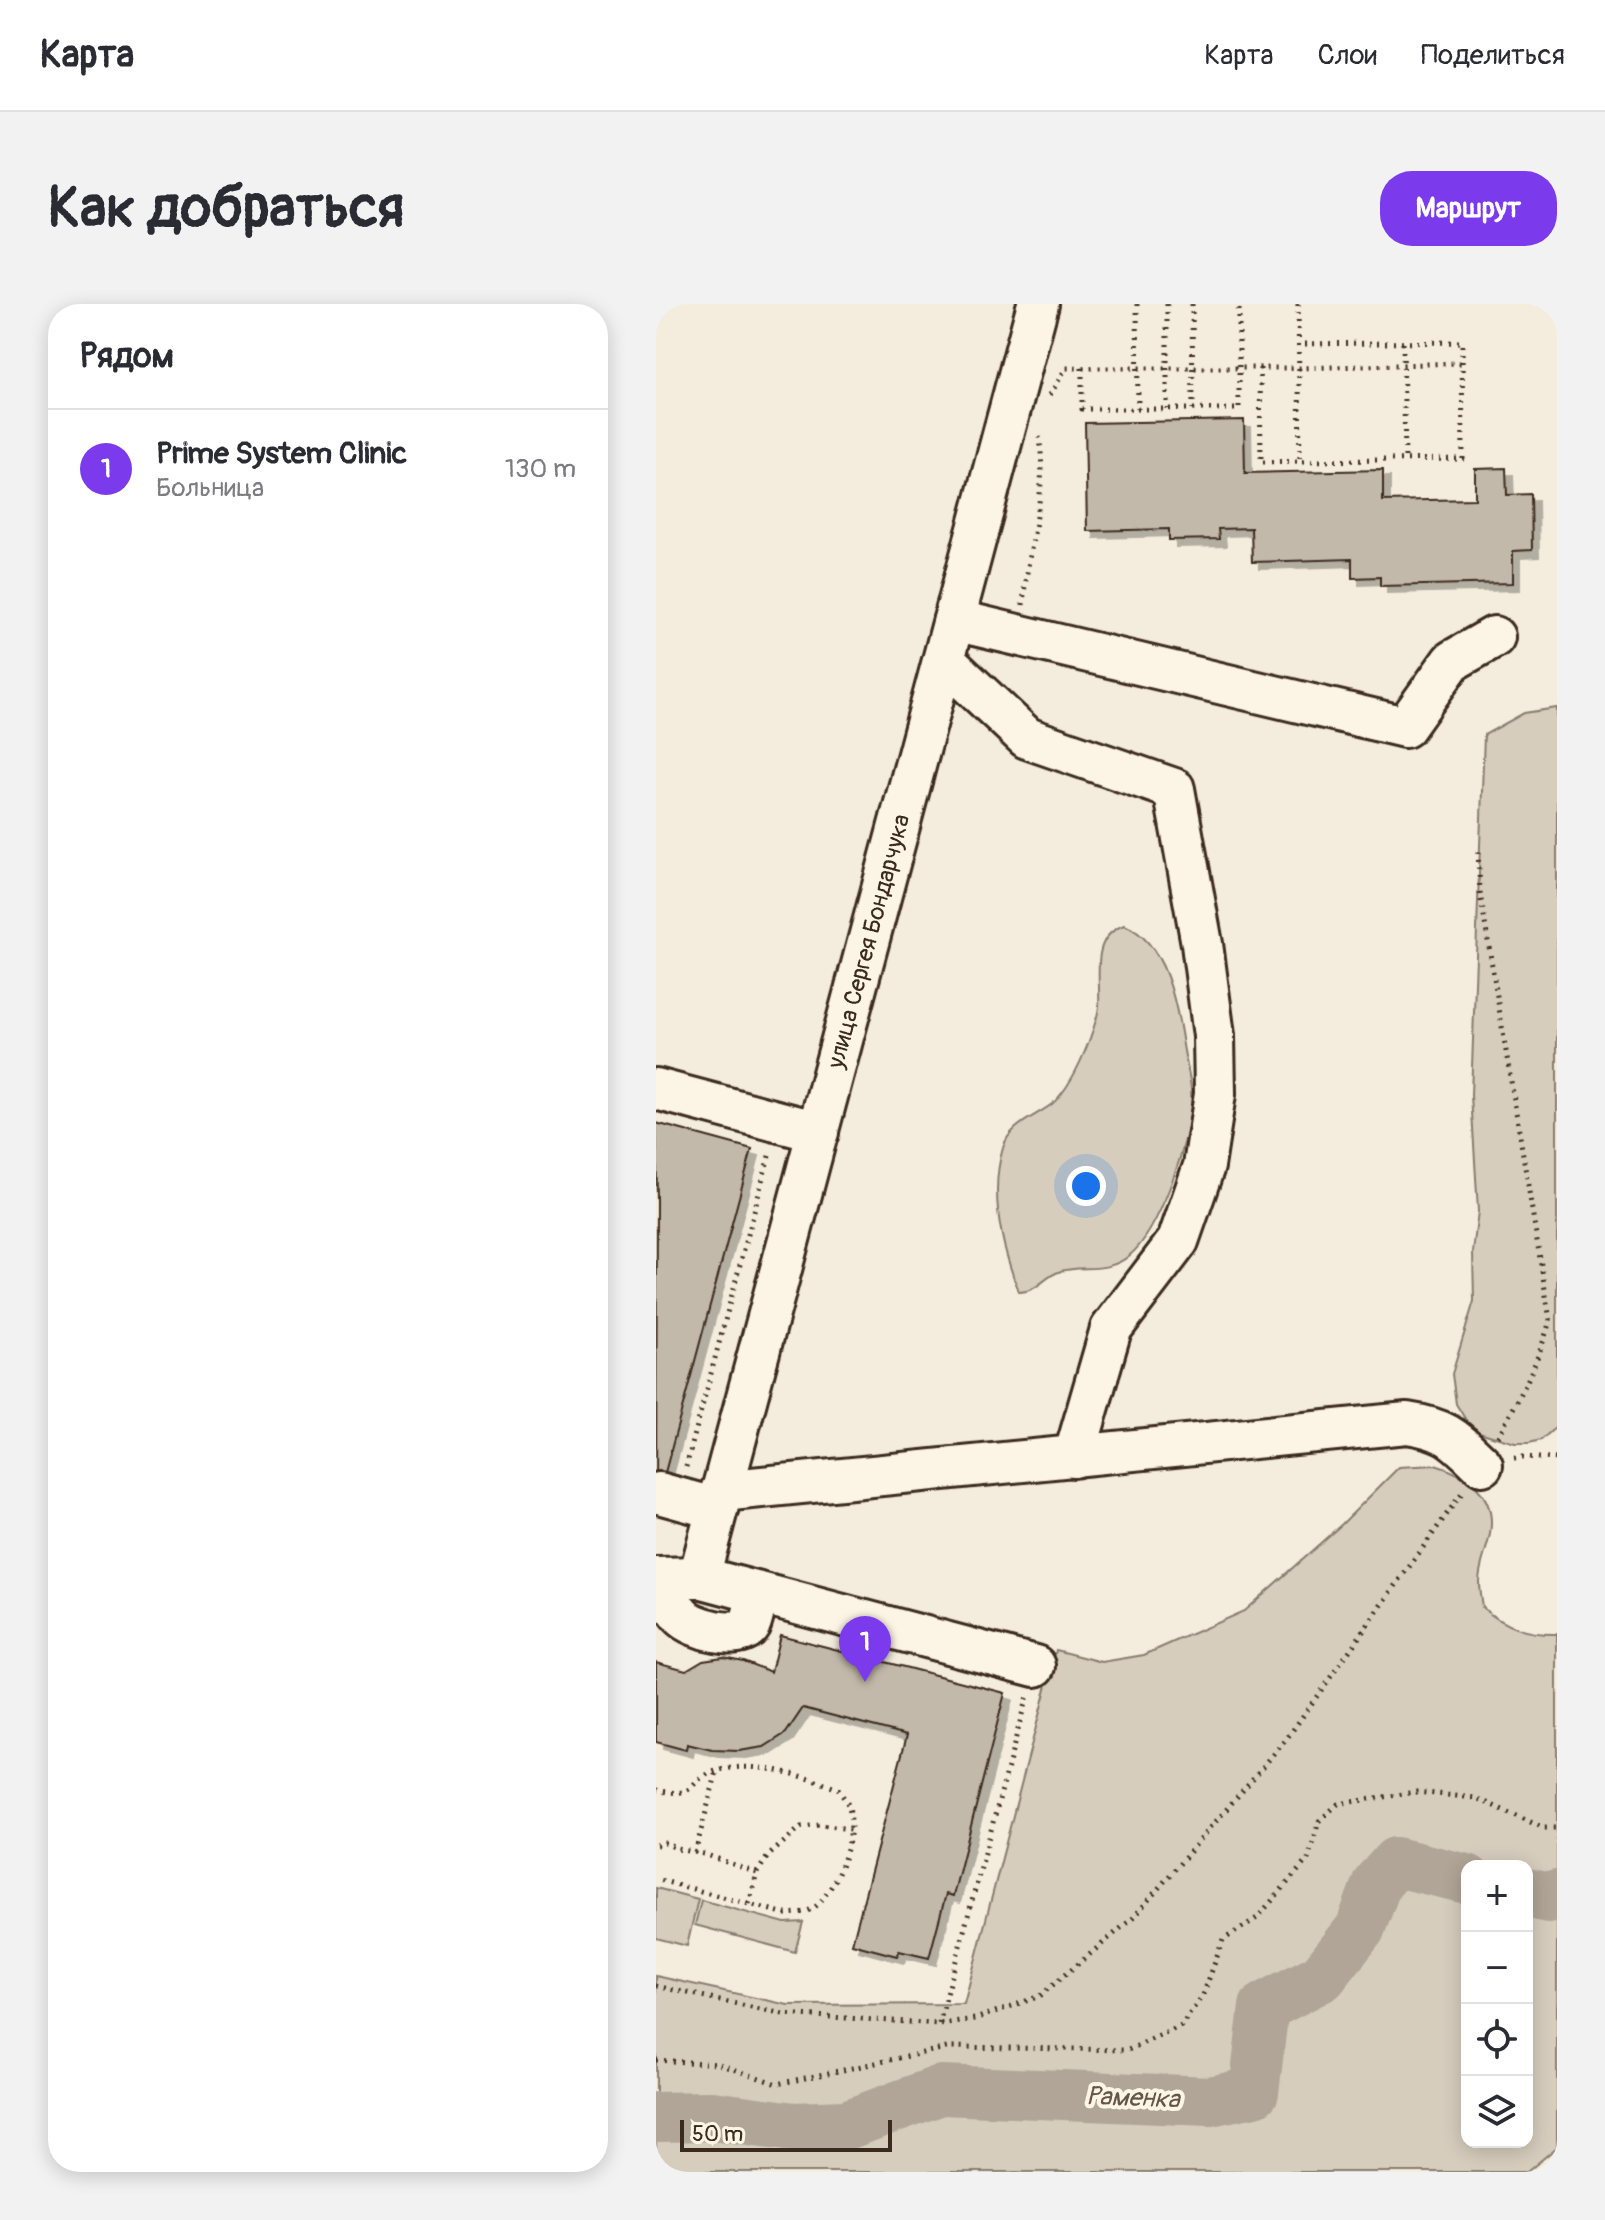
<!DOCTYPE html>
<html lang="ru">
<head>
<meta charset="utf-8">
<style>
	:root { --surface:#fff; --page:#f2f2f3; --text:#2b2b33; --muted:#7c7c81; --line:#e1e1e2; --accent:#7c3aed }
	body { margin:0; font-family:Pangolin,sans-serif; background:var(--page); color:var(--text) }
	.controls { position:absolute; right:24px; bottom:24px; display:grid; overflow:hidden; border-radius:16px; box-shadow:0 4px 20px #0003 }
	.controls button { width:72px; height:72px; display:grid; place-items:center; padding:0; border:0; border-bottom:2px solid var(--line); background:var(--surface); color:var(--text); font:40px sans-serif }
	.scale { position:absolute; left:24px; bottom:20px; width:212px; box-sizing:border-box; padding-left:8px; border:4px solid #3b2a1e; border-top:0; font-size:22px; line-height:28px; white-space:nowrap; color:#3b2a1e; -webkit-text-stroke:6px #fcf5e5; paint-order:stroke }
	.you { position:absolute; left:430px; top:882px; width:28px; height:28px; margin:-20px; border:6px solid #fff; border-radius:50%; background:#1a73e8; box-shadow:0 0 0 12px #1a73e833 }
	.badge { display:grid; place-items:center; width:52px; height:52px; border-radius:50%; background:var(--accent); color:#fff; font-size:26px; font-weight:700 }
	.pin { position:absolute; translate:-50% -66px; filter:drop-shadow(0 2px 4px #0008) }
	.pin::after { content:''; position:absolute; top:42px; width:28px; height:24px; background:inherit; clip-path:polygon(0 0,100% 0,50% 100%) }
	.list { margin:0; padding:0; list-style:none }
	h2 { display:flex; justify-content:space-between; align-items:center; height:104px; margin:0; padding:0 32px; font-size:34px }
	h2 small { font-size:26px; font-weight:400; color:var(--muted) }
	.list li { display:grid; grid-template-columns:52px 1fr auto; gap:24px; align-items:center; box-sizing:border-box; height:120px; padding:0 32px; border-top:2px solid var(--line) }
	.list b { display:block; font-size:30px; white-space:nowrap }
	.list p { margin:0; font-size:26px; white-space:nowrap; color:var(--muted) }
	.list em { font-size:26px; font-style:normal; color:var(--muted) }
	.icon { flex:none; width:44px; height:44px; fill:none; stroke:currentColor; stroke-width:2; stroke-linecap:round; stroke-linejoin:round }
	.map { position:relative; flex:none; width:901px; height:1868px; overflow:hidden; border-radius:32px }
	header { display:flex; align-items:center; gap:48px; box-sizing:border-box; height:112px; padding:0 40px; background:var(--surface); border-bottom:2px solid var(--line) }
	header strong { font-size:38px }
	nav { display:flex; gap:44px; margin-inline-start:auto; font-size:28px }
	.intro { display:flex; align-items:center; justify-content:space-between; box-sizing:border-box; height:192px; padding:0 48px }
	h1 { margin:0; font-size:56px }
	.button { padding:20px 36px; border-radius:32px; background:var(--accent); color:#fff; font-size:28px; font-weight:700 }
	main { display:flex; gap:48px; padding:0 48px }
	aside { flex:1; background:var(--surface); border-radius:32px; box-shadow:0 4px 20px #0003 }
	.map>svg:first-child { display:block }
</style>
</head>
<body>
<header>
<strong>Карта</strong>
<nav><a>Карта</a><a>Слои</a><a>Поделиться</a></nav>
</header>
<div class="intro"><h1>Как добраться</h1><a class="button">Маршрут</a></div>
<main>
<aside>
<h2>Рядом<small></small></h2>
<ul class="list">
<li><span class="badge">1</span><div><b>Prime System Clinic</b><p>Больница</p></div><em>130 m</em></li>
</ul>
</aside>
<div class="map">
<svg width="901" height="1868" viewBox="0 0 901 1868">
	<defs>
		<filter id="shadow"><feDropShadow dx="7" dy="7" stdDeviation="0" flood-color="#0004"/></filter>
	</defs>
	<rect width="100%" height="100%" fill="#f4eddd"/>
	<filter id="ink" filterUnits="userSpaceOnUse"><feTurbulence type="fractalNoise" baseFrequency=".0125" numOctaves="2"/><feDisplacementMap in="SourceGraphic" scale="16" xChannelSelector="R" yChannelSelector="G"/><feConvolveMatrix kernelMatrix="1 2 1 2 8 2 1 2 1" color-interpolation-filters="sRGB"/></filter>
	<g filter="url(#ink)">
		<path fill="#d6cdbd" stroke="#887c6e" stroke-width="2" fill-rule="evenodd" d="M901 404V1122L885 1136 873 1139H859L823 1128 813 1121 800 1100 796 1070 818 997 817 948 822 907 815 791 828 431 868 409Z
			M468 621C510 637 521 702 527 741 530 762 537 779 535 801 533 839 503 927 474 951 452 970 429 961 405 967 388 972 382 988 363 988 346 944 333 890 347 844 353 821 379 813 396 800 413 785 425 758 433 737 437 726 442 713 443 702 445 672 433 634 468 621Z
			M779 1161C812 1171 841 1190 834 1230 831 1246 823 1262 823 1278 823 1286 825 1295 826 1303 848 1323 871 1331 901 1330V1843L871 1868H0V1672L132 1701 308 1700 400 1346 446 1358 488 1351 588 1307 686 1220 743 1163ZM811 1562H871V1838H811Z
			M0 1584 42 1595 31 1642 0 1634Z
			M45 1596 129 1619 147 1618 139 1648 39 1621Z"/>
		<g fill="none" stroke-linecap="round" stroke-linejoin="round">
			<path stroke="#b0a596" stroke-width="50" d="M871 1589 892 1594 901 1591
				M0 1813 56 1812 138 1823 190 1821 285 1786 554 1797 598 1788 608 1703 666 1673 704 1625 721 1579 740 1558 811 1575"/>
		</g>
		<path fill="#c3b9aa" stroke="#3b2a1e" stroke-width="2" filter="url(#shadow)" d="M588 116 589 169 727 166V197L819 195V165L850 164 851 191 875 190 876 246 857 247V279L724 282V273L696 274V255L596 258 595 224 562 225 563 235 513 236V225L431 227 429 119Z
			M0 819 96 845 0 1202 1 899Z
			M124 1331 349 1389 297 1592 290 1590 273 1654 243 1647 241 1652 196 1640 251 1431 147 1404 130 1429 108 1443 83 1447 56 1446 31 1440 30 1446 0 1438V1358L30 1366 47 1356 67 1353 87 1357 115 1368Z"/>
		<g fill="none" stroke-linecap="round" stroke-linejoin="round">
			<defs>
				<g id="minor">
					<path d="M298 316 749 423 796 357 838 333"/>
					<path d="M288 356 371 434 518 485 546 640 558 732 559 790 548 862 522 937 455 1025 418 1153"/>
					<path d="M0 785 162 828"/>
					<path d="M65 1187 751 1119C791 1125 798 1134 826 1161"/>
					<path d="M3 1189 61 1205"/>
					<path id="s1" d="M43 1273 382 0"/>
					<path d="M0 1274 43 1273 379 1362"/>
					<path d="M1 1274C8 1286 15 1301 25 1312 36 1324 84 1338 94 1320 98 1311 99 1298 102 1289"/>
				</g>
			</defs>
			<use href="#minor" stroke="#3b2a1e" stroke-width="46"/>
			<path stroke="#3b2a1e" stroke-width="5" stroke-dasharray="2 6" stroke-linecap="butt" d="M481 0 482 105
				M511 0V105
				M536 0 537 105
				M642 0 644 157 807 155 806 38 643 40
				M747 39 749 156
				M426 64V105H583V0
				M604 64 605 158 644 157
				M394 91 410 64H643L806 59
				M367 301C371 246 393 188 383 133
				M822 548 824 588 894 1016C882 1059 863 1095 841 1134
				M858 1154 867 1153 901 1155
				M30 1163 114 848
				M0 1486C45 1495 28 1477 60 1467 97 1456 147 1471 182 1485 185 1490 190 1496 192 1501 203 1529 181 1583 160 1602 152 1609 140 1609 130 1610L0 1575
				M0 1541 9 1539 22 1545 48 1550 101 1569
				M39 1549 61 1467
				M93 1600 101 1569 112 1552 145 1523 164 1521 195 1525
				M0 1682 127 1710 283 1720 319 1715 384 1692 477 1614 629 1437 808 1186
				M283 1720 371 1392
				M0 1756 63 1760 121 1780 295 1743 472 1746 525 1722 547 1691 567 1636 601 1614 652 1555 663 1517 682 1500 760 1488 820 1494 888 1524H901"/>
			<use href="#minor" stroke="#fcf5e5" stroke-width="40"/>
		</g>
	</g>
	<g text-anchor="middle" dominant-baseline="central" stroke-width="8" stroke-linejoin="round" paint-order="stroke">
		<g font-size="24" fill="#3b2a1e" stroke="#fcf5e5">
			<text stroke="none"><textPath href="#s1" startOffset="658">улица Сергея Бондарчука</textPath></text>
		</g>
		<g font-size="26" font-style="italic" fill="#645548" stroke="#fcf5e5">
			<text transform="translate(477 1794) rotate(2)">Раменка</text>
		</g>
	</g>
</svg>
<div class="controls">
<button>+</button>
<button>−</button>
<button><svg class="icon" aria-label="locate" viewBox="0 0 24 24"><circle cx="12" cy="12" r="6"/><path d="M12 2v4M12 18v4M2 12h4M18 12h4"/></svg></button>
<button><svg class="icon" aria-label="layers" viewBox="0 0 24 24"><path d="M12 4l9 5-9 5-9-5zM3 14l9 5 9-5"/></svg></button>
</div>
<div class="scale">50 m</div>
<div class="you"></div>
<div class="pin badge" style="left:209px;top:1378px">1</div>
</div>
</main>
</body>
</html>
